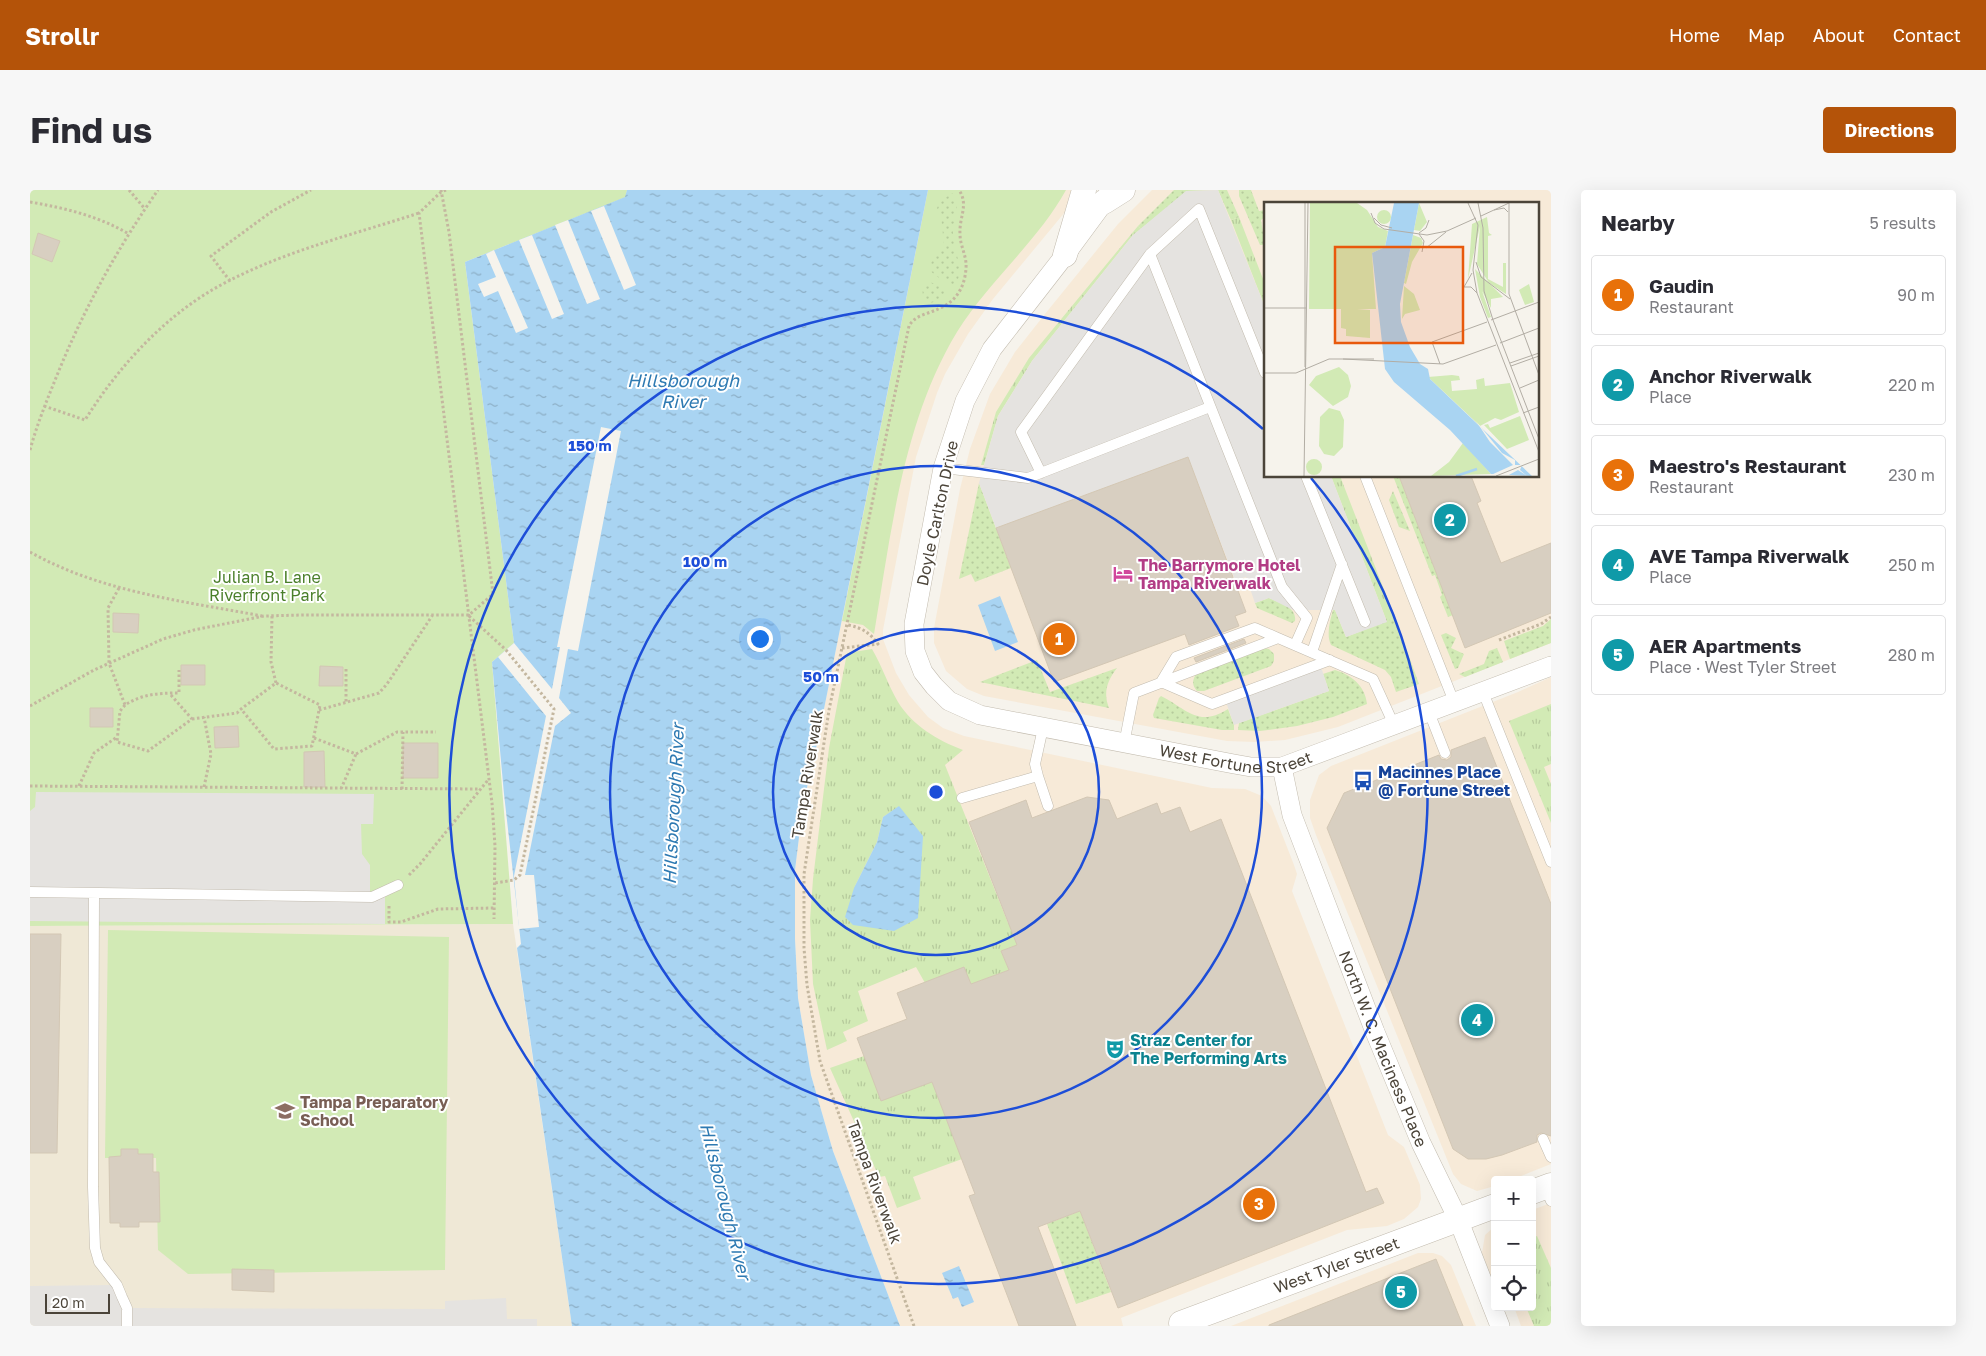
<!DOCTYPE html>
<html lang="en">
<head>
<meta charset="utf-8">
<style>
	:root { --surface:#fff; --page:#f7f7f7; --text:#2b2b33; --muted:#7c7c81; --line:#e1e1e2; --accent:#b45309 }
	body { margin:0; font-family:"Golos Text",sans-serif; background:var(--page); color:var(--text) }
	.controls { position:absolute; right:15px; bottom:15px; display:grid; overflow:hidden; border-radius:5px; box-shadow:0 5px 20px #0002 }
	.controls button { width:45px; height:45px; display:grid; place-items:center; padding:0; border:0; border-bottom:1px solid var(--line); background:var(--surface); color:var(--text); font:25px sans-serif }
	.scale { position:absolute; left:15px; bottom:12px; width:65px; box-sizing:border-box; padding-left:5px; border:2px solid #4b4439; border-top:0; font-size:14px; line-height:18px; white-space:nowrap; color:#4b4439; -webkit-text-stroke:4px #fff; paint-order:stroke }
	.you { position:absolute; left:729px; top:448px; width:18px; height:18px; margin:-12px; border:4px solid #fff; border-radius:50%; background:#1a73e8; box-shadow:0 0 0 8px #1a73e833 }
	.badge { display:grid; place-items:center; width:32px; height:32px; border-radius:50%; background:var(--accent); color:#fff; font-size:16px; font-weight:700 }
	.pin { position:absolute; translate:-50% -50%; border:2px solid #fff; box-shadow:0 1px 5px #0006 }
	.list { margin:0; padding:0; list-style:none }
	h2 { display:flex; justify-content:space-between; align-items:center; height:65px; margin:0; padding:0 20px; font-size:21px }
	h2 small { font-size:16px; font-weight:400; color:var(--muted) }
	.list li { display:grid; grid-template-columns:32px 1fr auto; gap:15px; align-items:center; box-sizing:border-box; height:80px; margin:0 10px 10px; padding:0 10px; border:1px solid var(--line); border-radius:5px }
	.list b { display:block; font-size:19px; white-space:nowrap }
	.list p { margin:0; font-size:16px; white-space:nowrap; color:var(--muted) }
	.list em { font-size:16px; font-style:normal; color:var(--muted) }
	.icon { flex:none; width:28px; height:28px; fill:none; stroke:currentColor; stroke-width:2; stroke-linecap:round; stroke-linejoin:round }
	.map { position:relative; flex:none; width:1521px; height:1136px; overflow:hidden; border-radius:5px }
	header { display:flex; align-items:center; gap:30px; box-sizing:border-box; height:70px; padding:0 25px; background:var(--accent); color:#fff }
	header strong { font-size:24px }
	nav { display:flex; gap:28px; margin-inline-start:auto; font-size:18px }
	.intro { display:flex; align-items:center; justify-content:space-between; box-sizing:border-box; height:120px; padding:0 30px }
	h1 { margin:0; font-size:35px }
	.button { padding:12px 22px; border-radius:5px; background:var(--accent); color:#fff; font-size:18px; font-weight:700 }
	main { display:flex; gap:30px; padding:0 30px }
	aside { flex:1; background:var(--surface); border-radius:5px; box-shadow:0 5px 20px #0002 }
	.map>svg:first-child { display:block }
</style>
</head>
<body>
<header>
<strong>Strollr</strong>
<nav><a>Home</a><a>Map</a><a>About</a><a>Contact</a></nav>
</header>
<div class="intro"><h1>Find us</h1><a class="button">Directions</a></div>
<main>
<div class="map">
<svg width="1521" height="1136" viewBox="0 0 1521 1136">
	<defs>
		<pattern id="grass-tufts" width="24" height="20" patternUnits="userSpaceOnUse" patternTransform="scale(1.25)"><rect width="24" height="20" fill="#d2eab5"/><path d="M3 7l-1-3M5 7V3M7 7l1-3M15 17l-1-3M17 17v-4M19 17l1-3" fill="none" stroke="#b6ca9c"/></pattern>
		<pattern id="garden-dots" width="8" height="8" patternUnits="userSpaceOnUse" patternTransform="scale(1.25)"><rect width="8" height="8" fill="#d2eab5"/><path d="M2 2h.1M6 6h.1" fill="none" stroke="#b6ca9c" stroke-width="1.8" stroke-linecap="round"/></pattern>
		<pattern id="water-ripples" width="26" height="14" patternUnits="userSpaceOnUse" patternTransform="scale(1.25)"><rect width="26" height="14" fill="#a9d4f2"/><path d="M2 4q2-2 4 0t4 0M15 11q2-2 4 0t4 0" fill="none" stroke="#8caec5"/></pattern>
	</defs>
	<rect width="100%" height="100%" fill="#f6f3ec"/>
	<path fill="#f7ead8" fill-rule="evenodd" d="M898 0H1047L1035 22 963 109 938 144 915 184 907 203 886 267 853 440V449L866 483 879 505 898 527 913 538 934 546 1182 598 1215 599 1232 606 1241 616 1264 675 1267 684 1262 701 1358 945 1374 957 1390 995 1391 1009 1388 1017 1374 1029 1357 1036 1317 1040 1091 1128 1093 1136H870L803 961 781 885 768 808 765 749V680L773 615 787 554Z
		M1122 0H1521V453L1308 537 1255 550 1225 552 1197 551 954 506 937 499 916 481 904 453V438L930 299 940 259 960 204 985 162 1015 124 1088 34ZM1235 14H1507V286H1235Z
		M1521 487V974L1481 990H1465V996L1447 1001 1431 994 1423 984 1286 645 1280 628V610L1289 585 1301 576 1488 502Z
		M1521 1013V1136H1491L1484 1117H1502V1020Z
		M1465 1036V1098L1452 1063 1455 1045Z
		M1388 1063H1403L1412 1066 1421 1075 1446 1136H1201Z"/>
	<path fill="#efe8d6" d="M483 734 542 1136H0V736Z"/>
	<path fill="url(#grass-tufts)" fill-rule="evenodd" d="M1209 27 1235 94V117L1201 30Z
		M1108 36 1111 39 1103 45 1002 171 968 226 954 275H951L966 222 999 168Z
		M1301 286H1310L1365 428 1357 432Z
		M842 459C852 476 858 495 868 512 883 536 907 550 933 560L915 575 978 733 1005 749 971 761 979 780 941 794 934 778 895 793 886 777 828 801 838 831 813 842 817 851 797 860 783 794 780 730 783 689 799 558 817 463ZM869 617 824 698 847 652 853 627Z
		M1521 514V574L1514 577 1521 594V633L1479 531Z
		M884 845 932 969 883 987 891 1009 867 1018 855 986 849 987 800 878 834 866Z
		M1507 1046 1521 1078V1136H1504L1496 1117H1502V1048Z"/>
	<path fill="#d2eab5" d="M0 0H597L596 7 435 72 484 453 462 472 483 734 0 736Z
		M898 0H1036C1008 51 959 91 927 142 873 231 861 343 844 444L833 435 812 431Z
		M78 740 419 747 415 1080 158 1084 128 1060 126 968H75Z"/>
	<path fill="url(#garden-dots)" d="M1144 0H1197L1209 27 1201 30 1188 0 1157 1 1111 39 1108 36Z
		M1209 0H1221L1229 21 1235 20V27L1231 30 1235 55H1230L1209 6Z
		M922 3C933 15 922 29 923 44 923 64 936 76 925 97 916 90 904 88 899 78 902 68 909 65 912 56L914 55 911 26C900 18 914 9 922 3Z
		M899 92 910 95 920 102 914 108 898 114 893 106 892 97Z
		M1363 286H1369L1423 425 1418 427 1410 407 1412 405 1405 385 1402 386Z
		M949 293 981 378 945 392 941 384 929 389Z
		M1363 301 1380 341 1369 337 1359 310Z
		M1239 408C1250 413 1267 417 1265 431L1262 433 1227 418 1225 413Z
		M1303 420H1305L1316 447 1365 428 1389 494 1366 502 1361 487 1355 480 1301 455C1296 444 1300 431 1303 420Z
		M1521 429V453L1480 469 1474 451 1513 436Z
		M1416 443 1426 448 1421 458 1434 464 1428 478 1425 479 1411 445Z
		M1233 458 1239 459 1244 464V471L1241 476 1174 501H1167C1162 495 1162 491 1166 484Z
		M1467 458 1473 472 1435 487 1429 484 1454 474 1459 461Z
		M1007 470 1020 502 1087 478C1077 491 1073 503 1079 518L950 492Z
		M1305 480C1321 485 1335 495 1337 514L1303 527 1267 536 1230 541 1208 540 1209 533 1299 501 1293 484Z
		M1131 506C1157 519 1168 538 1198 519L1204 535V540H1192L1124 528 1123 525 1129 508Z
		M1050 1021 1081 1102 1046 1114 1017 1034Z"/>
	<path fill="#e5e3e0" d="M1188 0 1235 117V286H1301L1357 432 1316 447 1305 420H1263L1239 408 1225 413 1216 387 1205 390 1158 267 966 338 949 293 968 226 1002 171 1103 45 1156 1Z
		M1290 474 1299 501 1204 535 1195 509Z
		M6 602 344 604 343 634H331L332 664 340 675V704H355V734L0 731V621L5 617Z
		M87 1095 97 1118 415 1119V1111L476 1108 477 1129H507V1136H0V1096Z"/>
	<path fill="url(#water-ripples)" d="M597 0H898L787 554 773 615 765 680V749L768 808 781 885 803 961 870 1136H542L487 758 491 754 474 604 462 472 484 453 435 72 595 7Z
		M970 406 988 452 965 461 948 415Z
		M869 616 893 646 888 728 864 741 823 735 815 727 824 698 847 652 853 627Z
		M929 1076 944 1112 932 1117 928 1107 923 1109 912 1083Z"/>
	<path fill="#f6f3ec" d="M574 16 606 95 594 100 561 21Z
		M538 30 570 109 557 114 525 35Z
		M502 45 534 124 522 129 489 50Z
		M464 60 498 138 486 143 468 101 454 107 448 94 466 87 456 64Z
		M571 237 591 241 548 461 538 459 529 508 541 523 525 536 495 685H504L509 737 489 739 484 686 516 526 468 467 484 453 522 499 530 457H527Z"/>
	<path fill="#d8cfc1" stroke="#d3c7b4" d="M8 43 30 51 22 72 2 64Z
		M1158 267 1216 422 1205 426 1209 436 1159 455 1155 444 1024 492 966 338Z
		M1369 286H1441L1451 311 1447 313 1471 373 1521 353V423L1435 458Z
		M83 423 109 424 108 443 83 442Z
		M1214 449 1216 453 1166 472 1164 468Z
		M151 475H175V495H151Z
		M290 476 313 477V496H289Z
		M60 518H83V537H60Z
		M208 536 209 557 185 558 184 537Z
		M1455 547 1521 714V946L1511 943 1507 945V952L1472 965 1456 969H1438L1423 959 1297 638 1314 603 1409 565 1411 569 1417 570 1421 567V560Z
		M373 553H408V588H373Z
		M294 561 295 597H274V562Z
		M1057 607 1079 610 1087 629 1127 613 1131 624 1150 617 1160 642 1191 629 1336 1002 1347 998 1354 1013 1088 1118 1050 1021 1008 1037 1046 1136H989L939 1006 945 1004 902 892 851 911 827 848 877 829 867 803 934 777 941 794 979 780 971 761 987 755 939 632 996 610 1002 628Z
		M0 744H31L27 963H0Z
		M91 959H108V964H123V982H129L130 1032H109V1037H90V1033H80L79 967 91 966Z
		M1406 1069 1433 1136H1239V1135Z
		M202 1079 244 1080V1102L202 1100Z"/>
	<g fill="none" stroke-linecap="round" stroke-linejoin="round">
		<defs>
			<path id="service" d="M1120 64 1252 397 1277 428 1265 455
				M913 278 998 288 1180 217
				M1011 283 991 242 1120 64 1169 19 1235 183
				M1276 286 1335 432
				M1335 286 1424 512
				M1248 448 1225 438 1146 467 1131 492 1182 514 1300 470
				M1282 462 1312 374
				M1453 502 1521 672
				M1399 522 1415 563
				M1094 554 1104 503 1248 448 1343 489 1364 535
				M1008 586 1018 616
				M932 608 1008 586 1005 574 1013 538
				M0 702 342 707 368 695
				M64 704 63 997 65 1058 69 1072 87 1095 92 1107 97 1118V1136
				M1513 949 1521 967
				M1515 997 1521 1011"/>
			<g id="minor">
				<path id="s1" d="M1080 0 1074 12 1035 65 962 159 935 211 913 278 884 434 885 461 893 482 904 496 919 511 950 525 1204 574 1221 577H1252L1521 476"/>
				<path id="s2" d="M1252 577 1262 625 1345 842 1391 953 1428 1029 1470 1136"/>
			</g>
			<g id="tertiary">
				<path d="M1074 12 1093 0"/>
				<path d="M1035 65 1054 0"/>
				<path d="M1502 1002 1521 995"/>
				<path id="s3" d="M1152 1136 1151 1133 1465 1016"/>
			</g>
		</defs>
		<use href="#service" stroke="#c2bbae" stroke-width="11"/>
		<use href="#minor" stroke="#c2bbae" stroke-width="20"/>
		<use href="#tertiary" stroke="#c2bbae" stroke-width="25"/>
		<path stroke="#c4b79f" stroke-width="3" stroke-dasharray="2.5 2.5" stroke-linecap="butt" d="M99 0 115 19
			M416 0 411 2 389 23 462 613 465 656 464 729
			M0 12C35 18 68 26 99 44
			M200 91 181 66 241 22 281 0
			M14 216 55 230C87 179 130 131 182 100 246 63 319 46 389 23
			M0 260C8 231 19 205 30 178 56 115 89 56 128 0
			M0 362C71 402 153 411 232 426
			M89 398 78 418 79 473 95 515C112 504 129 503 149 503V480
			M242 426 241 472 246 493
			M439 426 476 460 524 519 490 685 484 690 465 693
			M1469 450 1511 434 1521 427
			M812 458 848 454C839 442 832 438 818 435
			M316 479V513
			M95 515 90 521 87 552 118 561 162 529 140 504
			M0 516 64 480 133 449 164 440 234 426 273 425H439L463 404 419 42 411 0
			M289 520 349 503 357 494 402 426
			M162 529 207 523 211 519 246 493 290 515 282 556 244 559 211 519
			M284 548 326 564 367 542H406
			M0 596 450 599
			M49 596 64 563 87 547
			M174 597 181 564 174 527
			M311 599 326 564
			M372 599 373 542
			M379 685 390 674 458 590
			M359 716V732H371L408 719 464 718
			M884 1136 790 871 777 795 774 758V684L799 520 879 136C885 125 898 124 908 119 926 112 935 97 936 78 937 66 930 56 930 44 929 27 939 15 929 0"/>
		<use href="#service" stroke="#fff" stroke-width="10"/>
		<use href="#minor" stroke="#fff" stroke-width="19"/>
		<use href="#tertiary" stroke="#fff" stroke-width="24"/>
	</g>
	<g fill="none" stroke="#1d4ed8" stroke-width="2.5">
		<circle cx="906" cy="602" r="163"/>
		<circle cx="906" cy="602" r="326"/>
		<path d="M1281 288A489 489 0 1 1 1233 239"/>
	</g>
	<defs>
		<symbol id="hotel-bare" viewBox="-9 -9 18 18"><path d="M-6-4.5h1.5V1H6V5H4.5V3h-9V5H-6ZM-4 0a1.8 1.8 0 1 1 3.6 0ZM.5 0V-2.5h3Q6-2.5 6 0Z" fill="#d1479c" stroke="#fff" stroke-width="2.5" paint-order="stroke"/></symbol>
		<symbol id="bus-bare" viewBox="-9 -9 18 18"><path d="M-5-6H5V4H4V6H2V4H-2V6H-4V4H-5ZM-3.5-4V0h7V-4ZM-3.5 1.2v1.5H-2V1.2ZM2 1.2v1.5H3.5V1.2Z" fill="#1a4fb4" stroke="#fff" stroke-width="2.5" paint-order="stroke"/></symbol>
		<symbol id="theatre-bare" viewBox="-9 -9 18 18"><path d="M-5-5.5Q0-4 5-5.5V0Q5 5 0 6Q-5 5-5 0ZM-3.3-2.5H-1v1.5H-3.3ZM1-2.5H3.3v1.5H1ZM-2.8 1Q0 5.5 2.8 1Z" fill="#0f9aa8" stroke="#fff" stroke-width="2.5" paint-order="stroke"/></symbol>
		<symbol id="school-bare" viewBox="-9 -9 18 18"><path d="M0-5L7-2L0 1L-7-2ZM-4 1L0 2.5L4 1V4Q0 6-4 4Z" fill="#8d6e63" stroke="#fff" stroke-width="2.5" paint-order="stroke"/></symbol>
	</defs>
	<g fill-rule="evenodd">
		<use href="#hotel-bare" x="1079" y="370" width="28" height="28"/>
		<use href="#bus-bare" x="1319" y="577" width="28" height="28"/>
		<use href="#theatre-bare" x="1071" y="845" width="28" height="28"/>
		<use href="#school-bare" x="241" y="907" width="28" height="28"/>
	</g>
	<g text-anchor="middle" dominant-baseline="central" stroke-width="4" stroke-linejoin="round" paint-order="stroke">
		<g font-size="16" fill="#4b4439" stroke="#fff">
			<text transform="translate(907 323) rotate(-78)">Doyle Carlton Drive</text>
			<text stroke="none"><textPath href="#s1" startOffset="869">West Fortune Street</textPath></text>
			<text transform="translate(777 584) rotate(-81)">Tampa Riverwalk</text>
			<text stroke="none"><textPath href="#s2" startOffset="300">North W. C. Maciness Place</textPath></text>
			<text transform="translate(845 992) rotate(70)">Tampa Riverwalk</text>
			<text stroke="none"><textPath href="#s3" startOffset="169">West Tyler Street</textPath></text>
		</g>
		<g font-size="16" font-weight="bold" fill="#b23c85" stroke="#fff" text-anchor="start">
			<text x="1108" y="375">The Barrymore Hotel<tspan x="1108" dy="18">Tampa Riverwalk</tspan></text>
		</g>
		<g font-size="16" fill="#4a7f2a" stroke="#fff">
			<text x="237" y="387">Julian B. Lane<tspan x="237" dy="18">Riverfront Park</tspan></text>
		</g>
		<g font-size="16" font-weight="bold" fill="#164399" stroke="#fff" text-anchor="start">
			<text x="1348" y="582">Macinnes Place<tspan x="1348" dy="18">@ Fortune Street</tspan></text>
		</g>
		<g font-size="16" font-weight="bold" fill="#0d838f" stroke="#fff" text-anchor="start">
			<text x="1100" y="850">Straz Center for<tspan x="1100" dy="18">The Performing Arts</tspan></text>
		</g>
		<g font-size="16" font-weight="bold" fill="#785e54" stroke="#fff" text-anchor="start">
			<text x="270" y="912">Tampa Preparatory<tspan x="270" dy="18">School</tspan></text>
		</g>
		<g font-size="18" font-style="italic" fill="#2e7ab2" stroke="#fff">
			<text x="653" y="190">Hillsborough<tspan x="653" dy="21">River</tspan></text>
			<text transform="translate(643 614) rotate(-87)">Hillsborough River</text>
			<text transform="translate(696 1011) rotate(76)">Hillsborough River</text>
		</g>
	</g>
	<g transform="translate(1234 12)">
		<rect width="275" height="275" fill="#f6f3ec"/>
		<path d="M223 15 225 31 228 33 224 34V77L239 85V61H242V92L225 81 213 62 216 24 204 77 208 22ZM211 67 239 95 227 97V106L218 89 227 115 224 116 216 95ZM140 84 150 92 156 108 141 112 138 117Z" fill="#d2eab5"/>
		<path d="M46 1H93L103 8 114 25 124 29 121 45 108 51 112 107H93L106 108V136L82 134V127L77 126V107H45ZM155 1 163 20 156 29 150 28ZM113 15a7 7 0 1 1 14 0a7 7 0 1 1-14 0ZM149 33 157 36 159 41 148 60 142 82 140 81ZM265 82 270 100 261 103 255 88ZM75 165 84 173 87 184 84 195 69 204 45 183 52 174ZM188 173 195 174 196 178 187 179 188 189 213 187 212 178 220 176 221 184 246 181 255 210 237 218 231 216 216 224 164 175ZM65 206 76 209 80 218 79 245 70 254 60 252 55 244 56 215ZM256 214 265 238 243 247 220 223 224 222 226 226ZM199 241 227 272 167 274 185 260ZM42 265a8 8 0 1 1 16 0a8 8 0 1 1-16 0Z" fill="#d2eab5"/>
		<path d="M130 1H155L136 102 137 120 146 145 156 162 164 167 166 177 268 274 227 272 186 228 130 180 121 167 108 51 121 45Z" fill="#a9d4f2"/>
		<path d="M212 219 238 251 251 258V263H258L256 268 263 274 254 268 243 274 227 273 249 263 226 240Z" fill="#f6f3ec"/>
		<path fill="none" stroke="#a9d4f2" stroke-width="2.5" d="M192 274 213 267"/>
		<path fill="none" stroke="#b2ada4" stroke-width="1" d="M204 1 214 23 209 68 213 91M214 1 219 26 220 89 229 118M245 1V92L275 173M230 8 240 6 244 10M107 11 111 21 120 27 163 33 183 29 212 16M217 14 245 1M110 16 117 23 128 26M155 31 162 26 165 18M155 32 160 39 158 50M162 46 182 30M212 60 217 75 246 97M200 85H207L213 91 275 250M200 85 208 71M0 106H42M227 118 275 100M229 118 275 237M236 141 275 126M79 157 179 162 232 143M246 161 275 151M176 162 168 140 223 120M247 164 275 154M41 165V1M0 171H32L65 157H110M256 186 275 178M259 211 275 205M40 274 44 1M232 274 275 257"/>
		<path fill="#e8590c" fill-opacity="0.15" stroke="#e8590c" stroke-width="2.5" d="M71 45H199V141H71Z"/>
		<rect width="275" height="275" fill="none" stroke="#4b4439" stroke-width="2.5"/>
	</g>
	<circle cx="906" cy="602" r="8" fill="#1d4ed8" stroke="#fff" stroke-width="2.5"/>
	<g font-size="15" text-anchor="middle" font-weight="bold" fill="#1d4ed8" stroke="#fff" stroke-width="4" stroke-linejoin="round" paint-order="stroke">
		<text x="560" y="261">150 m</text>
		<text x="675" y="377">100 m</text>
		<text x="791" y="492">50 m</text>
	</g>
</svg>
<div class="controls">
<button>+</button>
<button>−</button>
<button><svg class="icon" aria-label="locate" viewBox="0 0 24 24"><circle cx="12" cy="12" r="6"/><path d="M12 2v4M12 18v4M2 12h4M18 12h4"/></svg></button>
</div>
<div class="scale">20 m</div>
<div class="you"></div>
<div class="pin badge" style="left:1029px;top:449px;background:#e8710a">1</div>
<div class="pin badge" style="left:1420px;top:330px;background:#0f9aa8">2</div>
<div class="pin badge" style="left:1229px;top:1014px;background:#e8710a">3</div>
<div class="pin badge" style="left:1447px;top:830px;background:#0f9aa8">4</div>
<div class="pin badge" style="left:1371px;top:1102px;background:#0f9aa8">5</div>
</div>
<aside>
<h2>Nearby<small>5 results</small></h2>
<ul class="list">
<li><span class="badge" style="background:#e8710a">1</span><div><b>Gaudin</b><p>Restaurant</p></div><em>90 m</em></li>
<li><span class="badge" style="background:#0f9aa8">2</span><div><b>Anchor Riverwalk</b><p>Place</p></div><em>220 m</em></li>
<li><span class="badge" style="background:#e8710a">3</span><div><b>Maestro's Restaurant</b><p>Restaurant</p></div><em>230 m</em></li>
<li><span class="badge" style="background:#0f9aa8">4</span><div><b>AVE Tampa Riverwalk</b><p>Place</p></div><em>250 m</em></li>
<li><span class="badge" style="background:#0f9aa8">5</span><div><b>AER Apartments</b><p>Place · West Tyler Street</p></div><em>280 m</em></li>
</ul>
</aside>
</main>
</body>
</html>
